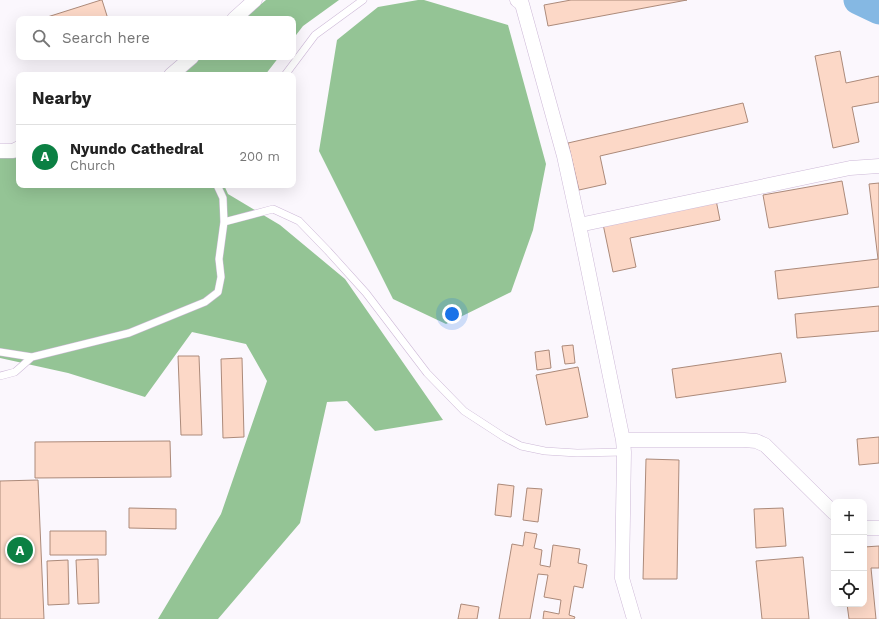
<!DOCTYPE html>
<html lang="en">
<head>
<meta charset="utf-8">
<style>
	:root { --surface:#fff; --page:#f6f6f6; --text:#222; --muted:#767676; --line:#e0e0e0; --accent:#0b8043 }
	body { margin:0; font-family:"Work Sans",sans-serif; background:var(--page); color:var(--text) }
	.controls { position:absolute; right:12px; bottom:12px; display:grid; overflow:hidden; border-radius:8px; box-shadow:0 4px 16px #0002 }
	.controls button { width:36px; height:36px; display:grid; place-items:center; padding:0; border:0; border-bottom:1px solid var(--line); background:var(--surface); color:var(--text); font:20px sans-serif }
	.you { position:absolute; left:452px; top:314px; width:14px; height:14px; margin:-10px; border:3px solid #fff; border-radius:50%; background:#1a73e8; box-shadow:0 0 0 6px #1a73e833 }
	.badge { display:grid; place-items:center; width:26px; height:26px; border-radius:50%; background:var(--accent); color:#fff; font-size:13px; font-weight:700 }
	.pin { position:absolute; translate:-50% -50%; border:2px solid #fff; box-shadow:0 1px 4px #0006 }
	.list { margin:0; padding:0; list-style:none }
	h2 { display:flex; justify-content:space-between; align-items:center; height:52px; margin:0; padding:0 16px; font-size:17px }
	h2 small { font-size:13px; font-weight:400; color:var(--muted) }
	.list li { display:grid; grid-template-columns:26px 1fr auto; gap:12px; align-items:center; box-sizing:border-box; height:64px; padding:0 16px; border-top:1px solid var(--line) }
	.list b { display:block; font-size:15px; white-space:nowrap }
	.list p { margin:0; font-size:13px; white-space:nowrap; color:var(--muted) }
	.list em { font-size:13px; font-style:normal; color:var(--muted) }
	.icon { flex:none; width:22px; height:22px; fill:none; stroke:currentColor; stroke-width:2; stroke-linecap:round; stroke-linejoin:round }
	.map { position:relative; flex:none; width:879px; height:619px; overflow:hidden }
	.search { position:absolute; background:var(--surface); box-shadow:0 4px 16px #0002; left:16px; top:16px; width:280px; height:44px; display:flex; align-items:center; gap:10px; box-sizing:border-box; padding:0 14px; border-radius:8px; color:var(--muted); font-size:15px }
	.panel { position:absolute; background:var(--surface); box-shadow:0 4px 16px #0002; left:16px; top:72px; width:280px; height:116px; border-radius:8px }
	.map>svg:first-child { display:block }
</style>
</head>
<body>
<div class="map">
<svg width="879" height="619" viewBox="0 0 879 619">
	<rect width="100%" height="100%" fill="#fbf7fd"/>
	<path fill="#94c495" d="M266 0H339L303 26 293 39V19H243Z
		M418 0H424L508 25 546 164 533 230 511 292 446 324 393 299 319 151 337 40 378 7Z
		M193 57H279L265 75H169Z
		M19 154V185H224L228 194 280 225 345 279 443 420 375 431 347 401 327 402 300 523 218 619H158L221 514 267 381 246 344 192 332 145 397 68 373 0 358V155Z"/>
	<g fill="none" stroke-linecap="round" stroke-linejoin="round">
		<path stroke="#85b8e3" stroke-width="29" d="M858 0 879 10"/>
	</g>
	<path fill="#fcd8c7" stroke="#ac8a7a" d="M101 0H102L108 19H41Z
		M571 0H687L548 26 544 5Z
		M840 51 846 83 879 76V102L852 107 859 142 833 148 815 56Z
		M743 103 748 122 600 156 606 184 579 190 568 143Z
		M842 181 848 214 769 228 763 195Z
		M879 183V287L778 299 775 271 878 259 869 184Z
		M716 200 720 220 630 238 636 267 613 272 603 224Z
		M879 306V331L797 338 795 314Z
		M573 345 575 363 565 364 562 346Z
		M549 350 551 368 537 370 535 352Z
		M781 353 786 382 676 398 672 369Z
		M178 356H199L202 435H181Z
		M242 358 244 437 223 438 221 359Z
		M578 367 588 417 546 425 536 375Z
		M879 437V463L859 465 857 439Z
		M170 441 171 477 35 478V442Z
		M646 459 679 460 677 579H643Z
		M38 480 44 619H0V481Z
		M498 484 514 486 511 517 495 515Z
		M527 488 542 489 538 522 523 520Z
		M129 508 176 509V529L129 528Z
		M783 508 786 546 756 548 754 509Z
		M50 531H106V555H50Z
		M525 532 537 534 534 548 542 550 540 565 550 567 553 545 580 549 578 563 587 565 583 588 574 586 569 615 575 617 574 619H543L544 611 559 614 561 600 544 597 548 575 538 574 530 619H499L512 544 523 546Z
		M879 546V568H871L876 619H849L847 604H864V547Z
		M803 557 809 619H762L756 561Z
		M98 559 99 603 78 604 76 560Z
		M68 560 69 604 48 605 47 561Z
		M461 604 479 607 477 619H458Z"/>
	<g fill="none" stroke-linecap="round" stroke-linejoin="round">
		<defs>
			<path id="service" d="M285 75 315 35 363 0
				M224 222 273 209 299 221 328 251 366 293 427 373 464 411 504 437 521 446 545 451 577 453 624 452
				M0 352 32 357
				M0 376 15 372 32 357 129 333 205 302 218 292 221 277 219 259 224 222 223 198 217 185"/>
			<path id="minor" d="M517 0 522 4 564 156 579 225
				M234 19 255 0
				M171 75 192 57
				M0 151H13L19 148
				M623 440H744L756 441 765 445 834 513
				M864 528H879
				M634 619 622 578 624 452 623 440 579 225 850 168 879 166"/>
		</defs>
		<use href="#service" stroke="#cdb9d7" stroke-width="8"/>
		<use href="#minor" stroke="#cdb9d7" stroke-width="15"/>
		<use href="#service" stroke="#fff" stroke-width="7"/>
		<use href="#minor" stroke="#fff" stroke-width="14"/>
	</g>
</svg>
<div class="controls">
<button>+</button>
<button>−</button>
<button><svg class="icon" aria-label="locate" viewBox="0 0 24 24"><circle cx="12" cy="12" r="6"/><path d="M12 2v4M12 18v4M2 12h4M18 12h4"/></svg></button>
</div>
<div class="you"></div>
<div class="pin badge" style="left:20px;top:550px">A</div>
<div class="search"><svg class="icon" aria-label="search" viewBox="0 0 24 24"><circle cx="10" cy="10" r="6"/><path d="M15 15l6 6"/></svg>Search here</div>
<section class="panel">
<h2>Nearby<small></small></h2>
<ul class="list">
<li><span class="badge">A</span><div><b>Nyundo Cathedral</b><p>Church</p></div><em>200 m</em></li>
</ul>
</section>
</div>
</body>
</html>
